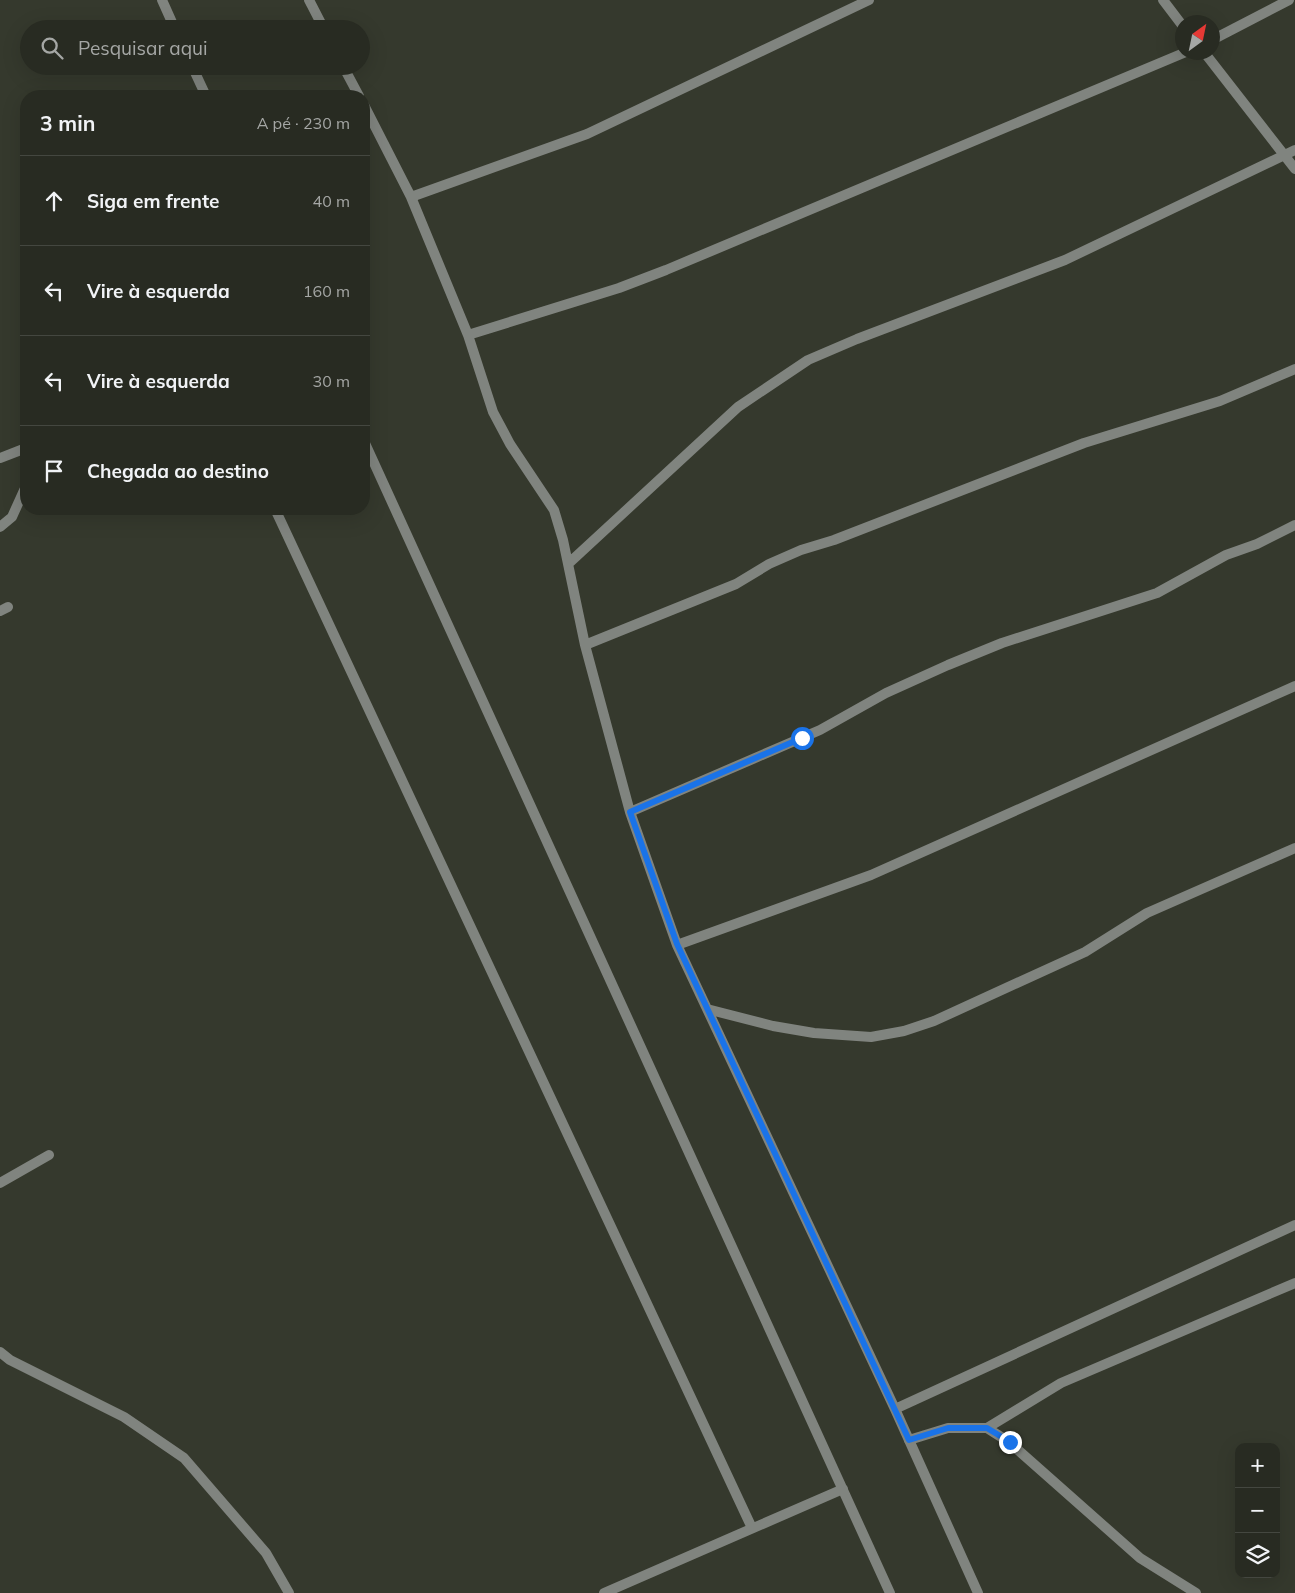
<!DOCTYPE html>
<html lang="pt">
<head>
<meta charset="utf-8">
<style>
	:root { --surface:#282b22; --page:#34372f; --text:#f1f3f6; --muted:#a5a7a5; --line:#444740 }
	body { margin:0; font-family:Mulish,sans-serif; background:var(--page); color:var(--text) }
	.controls { position:absolute; right:15px; bottom:15px; display:grid; overflow:hidden; border-radius:10px; box-shadow:0 5px 20px #0002 }
	.controls button { width:45px; height:45px; display:grid; place-items:center; padding:0; border:0; border-bottom:1px solid var(--line); background:var(--surface); color:var(--text); font:25px sans-serif }
	.compass { position:absolute; left:1175px; top:15px; width:45px; height:45px; border-radius:50%; background:var(--surface); box-shadow:0 5px 20px #0002; rotate:33deg }
	.stop { position:absolute; width:15px; height:15px; margin:-11px; border:4px solid #1a73e8; border-radius:50%; background:#fff }
	.stop.end { background:#1a73e8; border-color:#fff; box-shadow:0 1px 5px #0008 }
	.list { margin:0; padding:0; list-style:none }
	h2 { display:flex; justify-content:space-between; align-items:center; height:65px; margin:0; padding:0 20px; font-size:21px }
	h2 small { font-size:16px; font-weight:400; color:var(--muted) }
	.list li { display:grid; grid-template-columns:32px 1fr auto; gap:15px; align-items:center; box-sizing:border-box; height:90px; padding:0 20px; border-top:1px solid var(--line) }
	.list b { display:block; font-size:19px; white-space:nowrap }
	.list em { font-size:16px; font-style:normal; color:var(--muted) }
	.icon { flex:none; width:28px; height:28px; fill:none; stroke:currentColor; stroke-width:2; stroke-linecap:round; stroke-linejoin:round }
	.map { position:relative; flex:none; width:1295px; height:1593px; overflow:hidden }
	.search { position:absolute; background:var(--surface); box-shadow:0 5px 20px #0002; left:20px; top:20px; width:350px; height:55px; display:flex; align-items:center; gap:12px; box-sizing:border-box; padding:0 18px; border-radius:28px; color:var(--muted); font-size:19px }
	.panel { position:absolute; background:var(--surface); box-shadow:0 5px 20px #0002; left:20px; top:90px; width:350px; height:425px; border-radius:20px }
	.map>svg:first-child { display:block }
</style>
</head>
<body>
<div class="map">
<svg width="1295" height="1593" viewBox="0 0 1295 1593">
	<rect width="100%" height="100%" fill="#35392d"/>
	<g fill="none" stroke-linecap="round" stroke-linejoin="round">
		<path stroke="#80847f" stroke-width="10" d="M162 0 175 29
			M192 66 206 96
			M364 441 890 1593
			M0 458 26 448
			M275 509 752 1528
			M0 527 12 517 26 486
			M0 611 8 607
			M0 1183 49 1155
			M0 1352 10 1360 124 1417 184 1458 266 1553 289 1593
			M987 1428 1061 1383 1295 1283
			M909 1440 948 1428H987L1009 1442 1140 1558 1196 1593
			M604 1593 843 1489"/>
		<path stroke="#80847f" stroke-width="10" d="M309 0 324 29
			M1163 0 1182 25
			M1212 40 1289 0
			M1204 52 1295 169
			M343 66 359 96
			M364 105 411 197 468 335 493 412 510 444 554 510 563 540 585 645 630 812 677 945 895 1409 978 1593
			M411 197 587 134 869 0
			M468 335 619 288 666 270 1186 52
			M568 564 738 407 808 360 857 339 1065 260 1295 150
			M585 645 736 584 769 564 801 550 834 540 1084 443 1220 401 1295 369
			M630 812 820 730 886 693 948 665 1002 643 1157 593 1226 555 1257 544 1295 525
			M677 945 871 875 1295 686
			M707 1009 773 1026 814 1033 871 1037 904 1031 934 1021 1085 952 1147 913 1295 848
			M895 1409 1295 1225"/>
	</g>
	<g fill="none" stroke-linecap="round" stroke-linejoin="round">
		<path stroke="#1a73e8" stroke-width="6" d="M802 738 630 812 677 944 909 1440 948 1428H987L1010 1442"/>
	</g>
</svg>
<div class="controls">
<button>+</button>
<button>−</button>
<button><svg class="icon" aria-label="layers" viewBox="0 0 24 24"><path d="M12 4l9 5-9 5-9-5zM3 14l9 5 9-5"/></svg></button>
</div>
<svg class="compass" viewBox="-18 -18 36 36"><path d="M0-13l5 13h-10z" fill="#e53935"/><path d="M0 13l5-13h-10z" fill="#a5a7a5"/></svg>
<div class="stop" style="left:802px;top:738px"></div>
<div class="stop end" style="left:1010px;top:1442px"></div>
<div class="search"><svg class="icon" aria-label="search" viewBox="0 0 24 24"><circle cx="10" cy="10" r="6"/><path d="M15 15l6 6"/></svg>Pesquisar aqui</div>
<section class="panel">
<h2>3 min<small>A pé · 230 m</small></h2>
<ul class="list">
<li><svg class="icon" aria-label="ahead" viewBox="0 0 24 24"><path d="M12 20V5M6 11l6-6 6 6"/></svg><div><b>Siga em frente</b></div><em>40 m</em></li>
<li><svg class="icon" aria-label="left" viewBox="0 0 24 24"><path d="M17 20v-9H6M10 6l-5 5 5 5"/></svg><div><b>Vire à esquerda</b></div><em>160 m</em></li>
<li><svg class="icon" aria-label="left" viewBox="0 0 24 24"><path d="M17 20v-9H6M10 6l-5 5 5 5"/></svg><div><b>Vire à esquerda</b></div><em>30 m</em></li>
<li><svg class="icon" aria-label="arrive" viewBox="0 0 24 24"><path d="M6 21V4h12l-3 4 3 4H6"/></svg><div><b>Chegada ao destino</b></div></li>
</ul>
</section>
</div>
</body>
</html>
